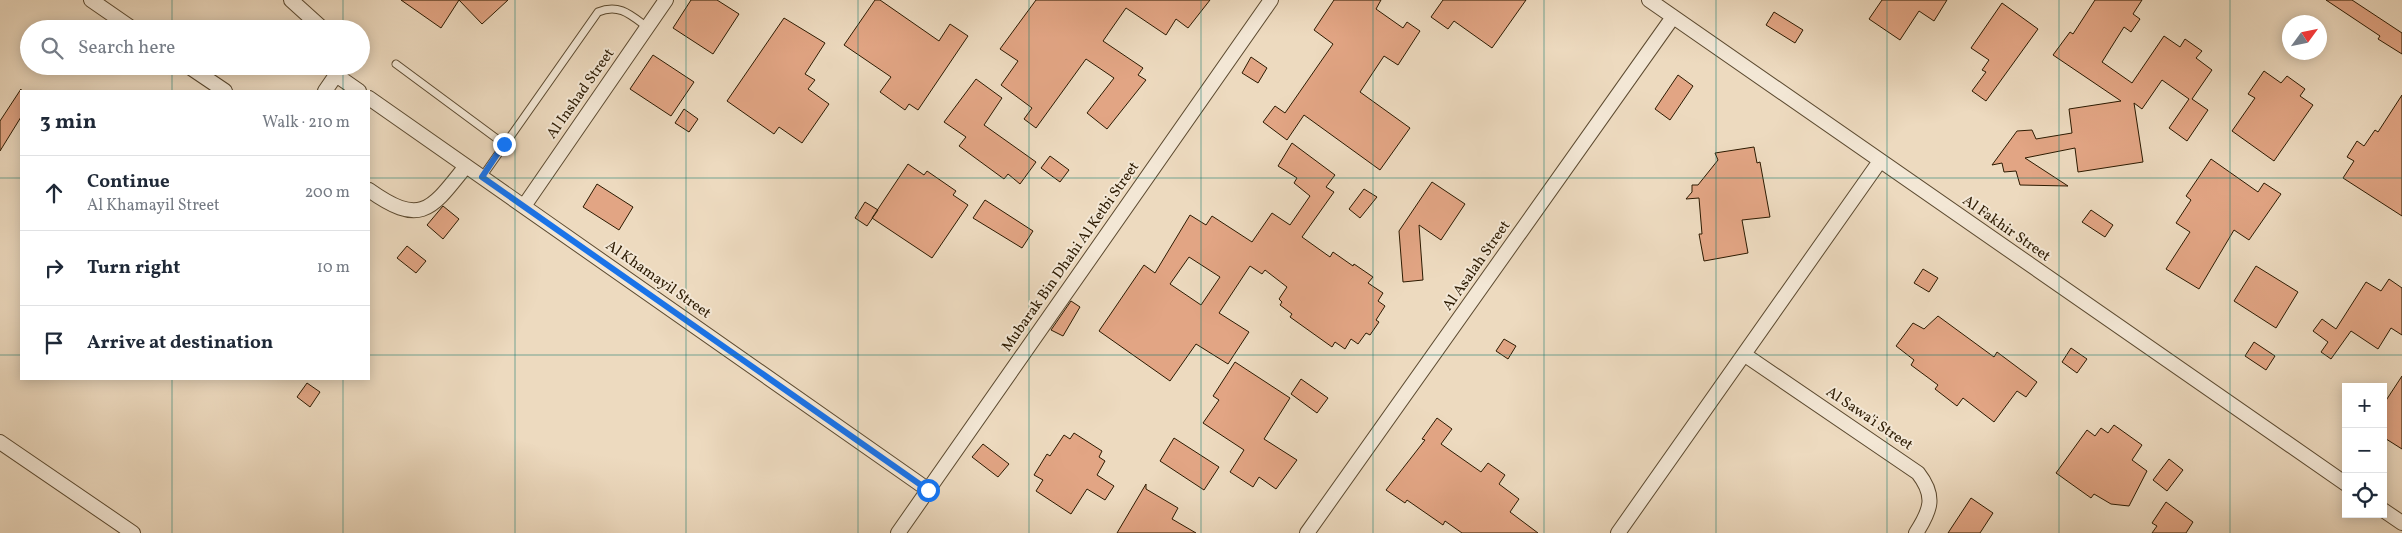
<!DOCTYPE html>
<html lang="en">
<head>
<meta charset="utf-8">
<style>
	:root { --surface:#fff; --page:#f2f2f3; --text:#1f2937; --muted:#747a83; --line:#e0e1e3 }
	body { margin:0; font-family:Vollkorn,serif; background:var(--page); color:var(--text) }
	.controls { position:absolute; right:15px; bottom:15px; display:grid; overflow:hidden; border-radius:0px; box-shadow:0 2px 12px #0003 }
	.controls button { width:45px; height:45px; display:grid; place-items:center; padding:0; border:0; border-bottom:1px solid var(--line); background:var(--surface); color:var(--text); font:25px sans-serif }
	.compass { position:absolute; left:2282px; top:15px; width:45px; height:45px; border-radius:50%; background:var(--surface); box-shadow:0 2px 12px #0003; rotate:57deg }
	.stop { position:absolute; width:15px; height:15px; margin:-11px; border:4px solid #1a73e8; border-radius:50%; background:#fff }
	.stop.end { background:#1a73e8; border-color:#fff; box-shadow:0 1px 5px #0008 }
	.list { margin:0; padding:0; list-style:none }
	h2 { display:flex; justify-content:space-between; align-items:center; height:65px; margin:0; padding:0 20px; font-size:21px }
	h2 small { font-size:16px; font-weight:400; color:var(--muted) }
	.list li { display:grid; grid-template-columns:32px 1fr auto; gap:15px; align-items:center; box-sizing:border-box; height:75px; padding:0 20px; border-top:1px solid var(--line) }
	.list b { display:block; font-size:19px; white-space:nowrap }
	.list p { margin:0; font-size:16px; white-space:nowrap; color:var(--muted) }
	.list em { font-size:16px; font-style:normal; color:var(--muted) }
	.icon { flex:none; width:28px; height:28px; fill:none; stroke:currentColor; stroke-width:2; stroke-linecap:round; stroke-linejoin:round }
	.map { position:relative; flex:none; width:2402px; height:533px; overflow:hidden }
	.search { position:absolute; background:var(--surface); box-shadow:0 2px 12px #0003; left:20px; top:20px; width:350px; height:55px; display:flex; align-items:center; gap:12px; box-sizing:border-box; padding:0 18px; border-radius:28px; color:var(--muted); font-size:19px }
	.panel { position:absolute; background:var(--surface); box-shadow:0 2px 12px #0003; left:20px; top:90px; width:350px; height:290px; border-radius:0px }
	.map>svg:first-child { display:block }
</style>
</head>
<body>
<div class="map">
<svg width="2402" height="533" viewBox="0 0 2402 533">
	<rect width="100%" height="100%" fill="#eddabf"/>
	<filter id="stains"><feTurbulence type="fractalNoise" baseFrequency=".004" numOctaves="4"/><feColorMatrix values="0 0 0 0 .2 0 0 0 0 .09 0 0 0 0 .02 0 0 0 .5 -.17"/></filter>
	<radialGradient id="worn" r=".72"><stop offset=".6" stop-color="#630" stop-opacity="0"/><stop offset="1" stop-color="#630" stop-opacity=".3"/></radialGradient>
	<path fill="#e2a584" stroke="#2c1a01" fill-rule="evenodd" d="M401 0H508L482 24 459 0 441 28Z
		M691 0H717L739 14 713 54 673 28Z
		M875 0H880L939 41 950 24 968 36 918 110 909 104 905 110 880 92 891 77 844 45Z
		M1036 0H1210L1188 28 1176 19 1166 35 1126 8 1103 41 1143 68 1138 75 1146 80 1107 129 1087 113 1114 78 1086 59 1036 128 1024 119 1032 108 1001 85 1018 61 1000 49Z
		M1334 0H1381L1376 9 1403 28 1407 22 1420 31 1398 65 1384 56 1360 92 1410 128 1380 170 1304 115 1287 140 1263 122 1275 106 1285 113 1333 44 1314 30Z
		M1443 0H1526L1492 48 1454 21 1448 29 1431 17Z
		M1882 0H1947L1934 21 1919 11 1900 40 1869 19Z
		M2095 0H2142L2133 14 2140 19 2131 32 2124 27 2102 62 2132 83 2164 36 2180 47 2185 39 2202 51 2196 58 2212 70 2192 99 2208 110 2187 141 2169 128 2189 99 2162 80 2142 109 2134 103 2143 162 2078 172 2075 148 2025 158 2068 186 2020 185 2016 171 2004 172 2002 163 1992 165 2017 131 2032 130 2036 139 2072 133 2069 109 2121 101 2053 55 2070 32 2073 34Z
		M2326 0H2352L2402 33V54L2378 39 2380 36Z
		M2002 3 2038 29 1986 101 1972 91 1986 72 1982 70 1989 60 1971 48Z
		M1774 12 1803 30 1795 43 1766 25Z
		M784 18 825 43 805 74 815 80 808 89 829 104 802 143 779 127 774 134 727 101Z
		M653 55 694 82 671 116 630 89Z
		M1251 57 1267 68 1258 83 1242 73Z
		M2264 71 2281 83 2287 76 2305 89 2300 96 2313 105 2274 161 2232 131 2255 98 2248 94Z
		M1678 75 1693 86 1670 120 1655 109Z
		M976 79 1002 98 984 125 1036 162 1020 184 1008 174 1004 179 959 146 966 137 944 122Z
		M21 89V117L0 151V121Z
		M2402 95V216L2343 178 2354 161 2347 157 2357 141 2364 146 2375 130 2378 132Z
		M684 109 698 119 689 132 675 123Z
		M1292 143 1335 175 1326 187 1334 192 1302 237 1330 257 1333 252 1353 266 1354 264 1373 277 1368 283 1383 293 1378 301 1385 306 1376 320 1379 322 1370 335 1366 333 1358 344 1351 339 1345 349 1335 342 1332 347 1290 317 1292 314 1280 305 1282 302 1279 299 1287 287 1265 270 1262 274 1250 266 1219 313 1249 332 1228 364 1196 344 1170 381 1099 331 1144 265 1155 273 1190 215 1206 225 1212 216 1252 242 1272 213 1290 225 1310 196 1294 183 1297 178 1278 166ZM1189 257 1220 277 1201 305 1170 284Z
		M1754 147 1757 163 1760 162 1770 217 1742 220 1748 253 1704 261 1699 234H1702L1699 198 1686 199 1692 192V185H1698L1718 160 1715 153Z
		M1050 156 1069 170 1060 182 1041 168Z
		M2211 159 2258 192 2264 183 2281 194 2249 240 2234 230 2199 289 2166 269 2190 232 2176 223 2191 200 2186 196Z
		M908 164 924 175 927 171 956 191 953 195 968 205 932 258 872 218Z
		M1432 182 1465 204 1441 240 1419 225 1423 280 1403 282 1399 231Z
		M597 184 633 207 619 230 583 207Z
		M1364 189 1377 197 1360 218 1349 209Z
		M985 200 1033 231 1022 248 973 218Z
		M865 202 878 210 867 226 855 218Z
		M443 206 459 219 443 239 427 225Z
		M2091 210 2113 225 2105 237 2082 222Z
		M407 246 426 261 416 273 397 258Z
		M2256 266 2298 292 2276 328 2234 301Z
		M1923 269 1938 278 1929 292 1914 283Z
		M2389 279 2402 288V335L2391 328 2378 349 2351 331 2331 359 2321 352 2328 342 2313 331 2322 319 2336 329 2366 282 2381 291Z
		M1071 301 1080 307 1063 336 1051 330Z
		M1938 316 1994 357 1997 352 2037 382 2026 397 2017 391 1994 422 1963 398 1957 406 1935 389 1938 385 1911 365 1914 360 1896 346 1913 323 1924 329Z
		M1504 339 1516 346 1508 359 1496 351Z
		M2254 342 2275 356 2266 370 2245 356Z
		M2071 348 2087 359 2077 373 2062 362Z
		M1235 362 1290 398 1264 439 1297 460 1276 489 1259 477 1253 487 1230 472 1244 450 1203 423 1219 400 1213 396Z
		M2402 376V449L2383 437V405Z
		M1301 379 1328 398 1317 413 1291 394Z
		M307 383 320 392 310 407 297 397Z
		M1437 418 1452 429 1441 444 1481 472 1488 463 1505 475 1499 484 1519 499 1510 512 1538 533H1462L1445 521 1443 525 1407 500 1405 503 1386 490 1425 440 1422 439Z
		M2114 425 2142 445 2132 460 2147 471 2129 506 2111 504 2094 494 2091 498 2056 473 2087 430 2095 436 2101 428 2108 433Z
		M1074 433 1102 451 1099 457 1105 461 1097 475 1114 486 1105 500 1087 489 1071 514 1036 491 1043 480 1034 475 1047 454 1050 456 1064 435 1070 439Z
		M1174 438 1219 467 1204 490 1160 461Z
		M983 444 1009 464 998 477 972 457Z
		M2169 459 2183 470 2167 491 2153 480Z
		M1146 484V489L1178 508 1172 519 1196 533H1117Z
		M1971 498 1993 513 1980 533H1948Z
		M2166 502 2193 522 2186 533H2152L2157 526 2152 523Z"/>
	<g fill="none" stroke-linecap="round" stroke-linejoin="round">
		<defs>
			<path id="lane" d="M396 64 504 144
				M482 177 598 12C619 3 631 15 647 27"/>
			<path id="street" d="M91 0 133 29
				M291 0 323 29
				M1649 0 2346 484
				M188 66 225 91
				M336 75 359 91
				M325 91 336 75
				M369 98 927 489
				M369 190C421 227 431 210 466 166
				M524 206 666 0
				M1745 355 1918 473C1936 496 1931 510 1916 533
				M0 442 133 533
				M2383 510 2402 523
				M898 533 1271 0
				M1307 533 1673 17
				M1618 533 1880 161"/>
		</defs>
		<use href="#lane" stroke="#5c4a30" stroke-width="9"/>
		<use href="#street" stroke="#5c4a30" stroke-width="16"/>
		<use href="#lane" stroke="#f3e7d5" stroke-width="7"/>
		<use href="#street" stroke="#f3e7d5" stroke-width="14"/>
	</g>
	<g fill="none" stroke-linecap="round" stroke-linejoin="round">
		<path stroke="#1a73e8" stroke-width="6" d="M504 144 482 177 928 490"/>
	</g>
	<path fill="none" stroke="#0f766e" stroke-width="1" stroke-opacity="0.55" d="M172 0V29M343 0V29M515 0V533M686 0V533M858 0V533M1029 0V533M1201 0V533M1373 0V533M1544 0V533M1716 0V533M1887 0V533M2059 0V533M2230 0V533M172 66V91M343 66V91M0 178H21M369 178H2402M0 355H21M369 355H2402M172 379V533M343 379V533"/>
	<g text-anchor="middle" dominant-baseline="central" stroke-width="4" stroke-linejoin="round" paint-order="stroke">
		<g font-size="15" fill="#2c1a01" stroke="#f3e7d5">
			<text transform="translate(581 94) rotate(-55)">Al Inshad Street</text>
			<text transform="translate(2006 229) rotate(35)">Al Fakhir Street</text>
			<text transform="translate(1071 257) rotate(-55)">Mubarak Bin Dhahi Al Ketbi Street</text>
			<text transform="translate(1477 266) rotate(-55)">Al Asalah Street</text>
			<text transform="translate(658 280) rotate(35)">Al Khamayil Street</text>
			<text transform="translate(1869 419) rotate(34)">Al Sawa'i Street</text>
		</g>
	</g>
	<rect width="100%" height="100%" filter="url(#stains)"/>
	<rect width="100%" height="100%" fill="url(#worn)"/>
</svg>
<div class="controls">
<button>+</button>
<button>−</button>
<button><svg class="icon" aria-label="locate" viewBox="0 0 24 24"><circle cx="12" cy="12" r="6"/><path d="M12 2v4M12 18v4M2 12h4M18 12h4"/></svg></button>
</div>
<svg class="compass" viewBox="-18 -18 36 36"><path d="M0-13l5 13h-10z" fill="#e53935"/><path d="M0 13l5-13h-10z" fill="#747a83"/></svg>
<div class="stop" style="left:928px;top:490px"></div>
<div class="stop end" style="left:504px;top:144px"></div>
<div class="search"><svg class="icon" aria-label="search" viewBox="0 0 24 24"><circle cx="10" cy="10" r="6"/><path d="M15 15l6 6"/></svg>Search here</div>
<section class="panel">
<h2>3 min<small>Walk · 210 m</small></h2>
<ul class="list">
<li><svg class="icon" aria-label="ahead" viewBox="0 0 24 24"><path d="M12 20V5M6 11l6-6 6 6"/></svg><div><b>Continue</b><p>Al Khamayil Street</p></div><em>200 m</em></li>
<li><svg class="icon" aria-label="right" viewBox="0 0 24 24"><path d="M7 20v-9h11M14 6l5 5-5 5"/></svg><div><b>Turn right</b></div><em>10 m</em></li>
<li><svg class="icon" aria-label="arrive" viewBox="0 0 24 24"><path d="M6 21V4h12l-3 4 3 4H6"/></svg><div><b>Arrive at destination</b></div></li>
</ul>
</section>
</div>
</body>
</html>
